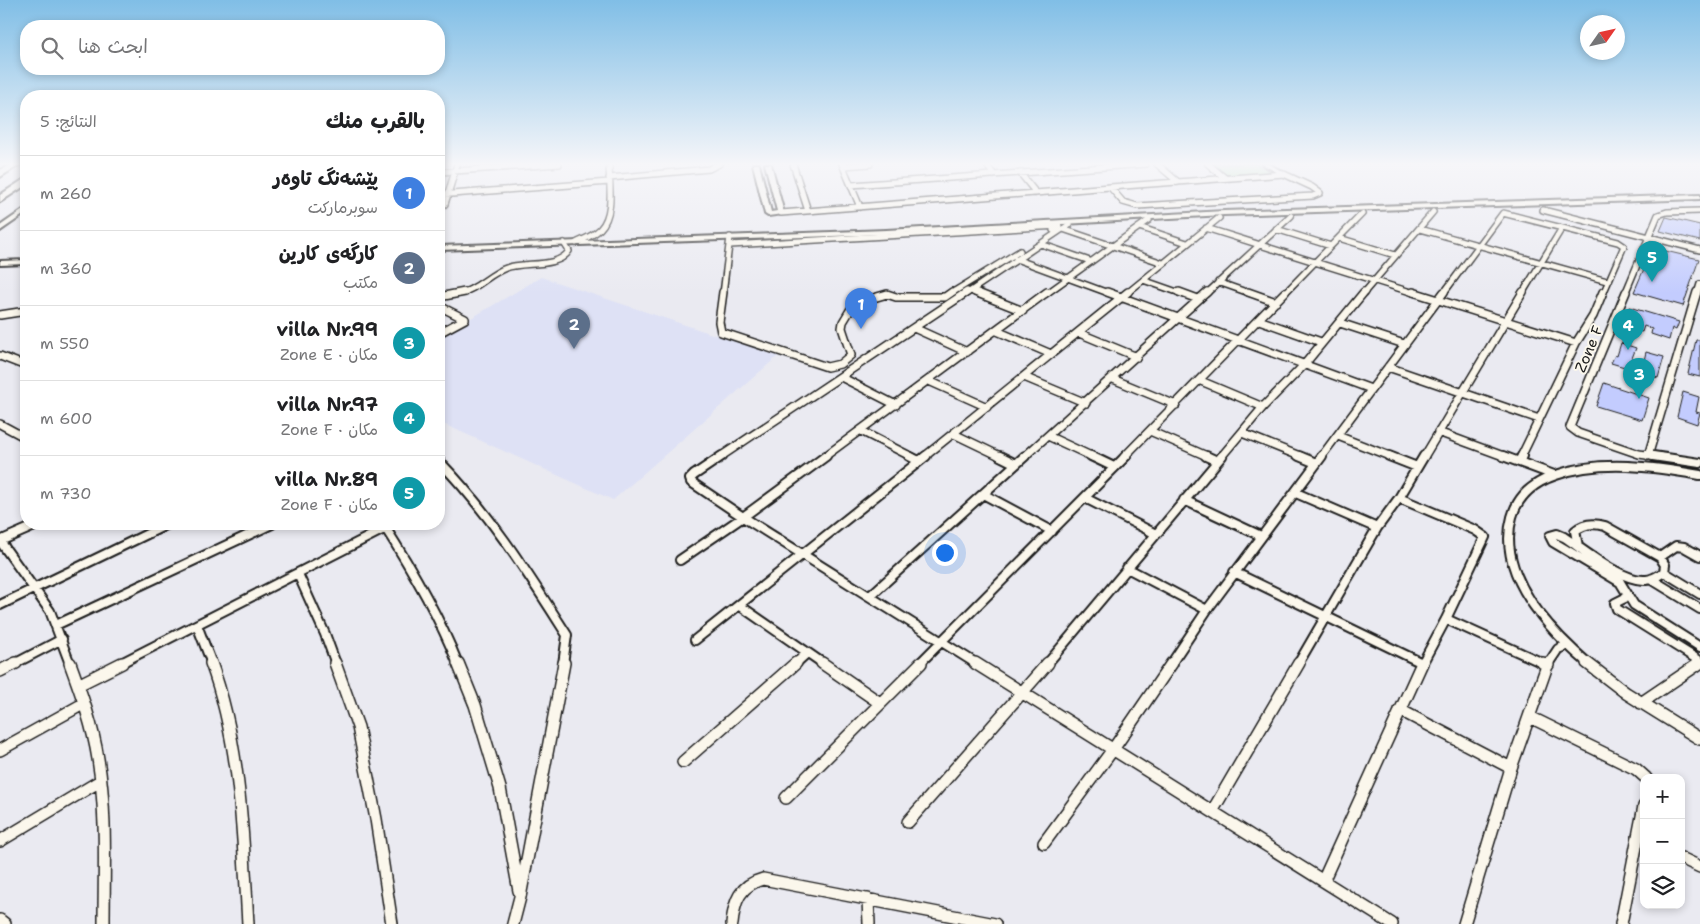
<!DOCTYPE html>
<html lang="ar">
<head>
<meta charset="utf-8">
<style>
	:root { --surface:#fff; --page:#f2f2f2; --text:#202124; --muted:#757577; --line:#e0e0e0; --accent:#0f766e }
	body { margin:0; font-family:"Shantell Sans","Playpen Sans Arabic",sans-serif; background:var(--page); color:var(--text); direction:rtl }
	.controls { position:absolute; right:15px; bottom:15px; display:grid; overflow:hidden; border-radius:10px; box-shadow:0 2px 8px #0003 }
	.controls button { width:45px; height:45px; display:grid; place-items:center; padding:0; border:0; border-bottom:1px solid var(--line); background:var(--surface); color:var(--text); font:25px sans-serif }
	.compass { position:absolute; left:1580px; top:15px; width:45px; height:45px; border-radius:50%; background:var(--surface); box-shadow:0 2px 8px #0003; rotate:56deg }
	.you { position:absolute; left:944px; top:552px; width:18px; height:18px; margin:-12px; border:4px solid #fff; border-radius:50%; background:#1a73e8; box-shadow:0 0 0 8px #1a73e833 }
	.badge { display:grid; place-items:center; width:32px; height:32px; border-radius:50%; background:var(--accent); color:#fff; font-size:16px; font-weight:700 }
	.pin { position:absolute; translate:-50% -41px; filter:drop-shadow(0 1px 2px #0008) }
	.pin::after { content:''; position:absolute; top:26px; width:18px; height:15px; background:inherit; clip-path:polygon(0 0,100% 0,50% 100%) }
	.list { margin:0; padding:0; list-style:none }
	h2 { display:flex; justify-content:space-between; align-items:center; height:65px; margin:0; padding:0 20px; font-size:21px }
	h2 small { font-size:16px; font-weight:400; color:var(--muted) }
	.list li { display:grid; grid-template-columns:32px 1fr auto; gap:15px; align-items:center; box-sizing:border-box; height:75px; padding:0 20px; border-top:1px solid var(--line) }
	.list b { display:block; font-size:19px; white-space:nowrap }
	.list p { margin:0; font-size:16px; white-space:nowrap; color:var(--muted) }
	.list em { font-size:16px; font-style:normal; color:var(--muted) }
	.icon { flex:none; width:28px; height:28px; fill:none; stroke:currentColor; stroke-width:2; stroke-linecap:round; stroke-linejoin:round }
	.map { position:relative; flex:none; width:1700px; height:924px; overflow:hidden; direction:ltr }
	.search { position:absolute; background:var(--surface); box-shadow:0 2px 8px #0003; left:20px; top:20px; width:425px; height:55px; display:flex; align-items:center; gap:12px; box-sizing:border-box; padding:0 18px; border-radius:20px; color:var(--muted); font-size:19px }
	.panel { position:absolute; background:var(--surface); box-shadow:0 2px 8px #0003; left:20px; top:90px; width:425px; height:440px; border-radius:20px; direction:rtl }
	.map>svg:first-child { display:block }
</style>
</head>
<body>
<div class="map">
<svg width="1700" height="924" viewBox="0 0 1700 924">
	<rect width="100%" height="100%" fill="#eaeaf1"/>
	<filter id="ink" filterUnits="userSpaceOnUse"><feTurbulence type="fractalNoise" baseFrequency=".02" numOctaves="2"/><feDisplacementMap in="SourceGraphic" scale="10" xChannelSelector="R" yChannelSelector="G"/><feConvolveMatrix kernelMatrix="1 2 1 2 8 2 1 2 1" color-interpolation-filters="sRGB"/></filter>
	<g filter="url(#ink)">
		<path fill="#dee1f5" d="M541 277 778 356 613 500 439 422V337Z"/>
		<path fill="#a2da9e" stroke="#5f7b5d" d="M1213 164H1256L1272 172 1227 175Z"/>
		<path fill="#c3ccfe" stroke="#1c1c1c" d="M1666 217 1700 225V241L1660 231Z
			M1653 248 1699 259 1683 306 1634 292Z
			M1629 307 1679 322 1676 330 1672 328 1669 340 1651 334 1652 329 1644 326 1642 332 1629 328 1632 317 1625 315Z
			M1696 340H1700V377L1688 374Z
			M1621 343 1636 348 1628 368 1611 363 1615 355 1617 356Z
			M1646 352 1664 357 1658 378 1641 373Z
			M1604 383 1649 398 1642 420 1596 406Z
			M1683 392 1699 397 1696 412 1700 413 1697 424 1677 417Z"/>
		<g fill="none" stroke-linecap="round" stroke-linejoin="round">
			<defs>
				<path id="minor-far3" d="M793 164 808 211
					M842 164 860 207
					M986 164 994 175
					M1157 164 1178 182
					M1208 164 1225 178
					M843 166 870 164
					M439 172 559 164
					M1020 173 1036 193
					M1284 174 1312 187 1320 193 1313 196 1137 206 1123 202 1110 187Z
					M609 178 709 169 719 164
					M851 185 1146 164
					M439 195 609 182
					M439 210 445 204 457 164
					M1543 210 1700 250
					M781 213 1110 187
					M1139 227 1187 243
					M1206 228 1417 294
					M1063 229 1163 263
					M1276 229 1331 246
					M1420 229 1607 281
					M1339 238 1395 255
					M576 243C584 239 593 236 600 229 615 214 609 183 609 164
					M1041 244 1090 261
					M730 245 1059 226 1053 230
					M1016 259 1111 294
					M1143 280 1183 294
					M1218 282 1252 294
					M971 291 978 294
					M458 294C477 290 489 274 506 268 525 261 557 269 569 251L564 243
					M723 294 730 237
					M950 294 1020 251
					M966 294 1070 224
					M1046 294 1149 220
					M1126 294 1219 218
					M1206 294 1291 216
					M1284 294 1362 214
					M1363 294 1433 212
					M1443 294 1503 213 1618 242 1624 246 1603 294
					M1522 294 1562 228
					M1625 294 1658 215 1667 212 1700 211
					M1697 294 1700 284"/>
				<path id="minor-far2" d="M723 292 719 322 721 332 827 367 840 364 851 355 842 328 843 322 852 307 860 302 887 294 896 297H945L952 292
					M975 292 1023 311
					M1107 292 1371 389
					M1179 292 1198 299
					M1248 292 1276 302
					M1413 292 1576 343
					M1626 292 1570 427 1578 433 1639 454 1661 457
					M439 297 465 292
					M439 306 465 319 439 333
					M0 315 26 311
					M1259 320 1321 342
					M1340 323 1404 344
					M914 328 967 352
					M997 331 1051 354
					M1079 333 1137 357
					M0 356 26 366
					M1388 367 1539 419
					M841 377 896 405
					M1024 377 1086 403
					M1113 379 1176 405
					M929 381 987 407
					M1201 381 1263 407
					M0 424 26 438
					M861 431 912 457
					M1150 431 1209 457
					M1438 432 1506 457
					M1242 433 1302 457
					M954 434 1002 457
					M1048 436 1093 457
					M1338 436 1392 457
					M1648 456 1697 292
					M720 457 967 292
					M824 457 1047 292
					M924 457 1128 292
					M1024 457 1207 292
					M1124 457 1285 292
					M1221 457 1263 407 1304 365 1364 292
					M1321 457 1444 292
					M1424 457 1523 292
					M1521 457 1576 343 1593 316 1603 292"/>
				<path id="minor-far1" d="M722 456 694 475 690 479 691 482 743 517 977 664
					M909 456 919 461
					M1000 456 1016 464
					M1091 456 1114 467
					M1206 456 1217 461
					M1299 456 1316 463
					M1389 456 1417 467
					M1503 456 1554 475
					M1653 456 1700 463
					M439 461C490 513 528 574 567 635L563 664
					M1519 462 1522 456
					M1296 493 1377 528
					M983 494 1052 531
					M1085 498 1156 534
					M1399 498 1475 530 1485 537 1446 619 1422 664
					M1184 500 1261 536
					M383 524C412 569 438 614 458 664
					M0 541 50 611 70 664
					M0 541 39 524
					M1578 546 1575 531C1584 523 1594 523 1605 526L1660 557
					M1700 556 1684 547 1676 546 1660 557 1665 565 1664 572C1659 575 1653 580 1646 580 1622 582 1584 550 1564 537L1557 534 1550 536 1553 542 1620 582 1634 605 1700 647
					M680 560 743 517 826 456
					M1127 568 1207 610
					M1234 572 1422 663
					M1664 572 1700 594
					M298 574 325 634 336 664
					M1651 579 1700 609
					M870 596 1025 456
					M1627 597 1615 603 1617 609 1700 661
					M0 605 168 524
					M739 605 824 664
					M1446 619 1545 664
					M56 625 272 524
					M197 625 212 664
					M695 640 926 456
					M14 664 62 639
					M119 664 386 528
					M795 664 807 653
					M919 664 1126 456
					M1047 664 1222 456
					M1171 664 1207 610 1322 456
					M1298 664 1377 528 1399 498 1424 456
					M1548 664 1558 649 1568 645
					M1589 664C1548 629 1496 574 1512 517 1518 495 1535 482 1556 475 1601 459 1655 467 1700 475"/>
				<path id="minor" d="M70 663C81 693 93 726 98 759 107 813 104 869 104 924
					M211 663C241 745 243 837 248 924
					M335 663 358 727 376 819 392 924
					M458 663 475 705 500 788 519 891
					M822 663 880 703
					M975 663 1392 924
					M1543 663 1548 665
					M1587 663 1626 693 1700 739
					M0 671 16 663
					M78 685 122 663
					M1641 703 1700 663
					M1400 710 1511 768
					M1530 717 1636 769 1646 778
					M0 750 83 704
					M683 762 796 663
					M786 798 921 663
					M1213 810 1299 663
					M908 822 1048 663
					M0 841 100 781
					M1044 843 1114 748 1172 663
					M1681 858 1700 867
					M1323 881 1422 663
					M868 899 869 924
					M0 920 5 924
					M513 924 520 897 564 663
					M732 924C734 901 740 885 763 879L995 924
					M1464 924 1511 768 1548 663
					M1621 924 1644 806"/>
				<path id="tertiary" d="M753 164H759L771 212 777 211 765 164H771L784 213 783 214 768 216 765 214Z
					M1262 164H1269L1287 174 1282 175Z
					M1700 195V199L1224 215 886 234 439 250V246L886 230 1224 211Z
					M26 208V213L0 231V226Z
					M26 260V264L0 265V261Z"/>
				<path id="motorway" d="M12 164H21L0 177V170Z
					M26 178V185L0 202V195Z"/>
			</defs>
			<use href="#minor-far3" stroke="#1c1c1c" stroke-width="8"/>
			<use href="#minor-far2" stroke="#1c1c1c" stroke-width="10"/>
			<use href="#minor-far1" stroke="#1c1c1c" stroke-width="12"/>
			<use href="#minor" stroke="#1c1c1c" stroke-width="14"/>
			<use href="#tertiary" stroke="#1c1c1c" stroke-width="4"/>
			<use href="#motorway" stroke="#1c1c1c" stroke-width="4"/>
			<use href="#minor-far3" stroke="#fbf7ec" stroke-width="5"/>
			<use href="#minor-far2" stroke="#fbf7ec" stroke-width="7"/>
			<use href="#minor-far1" stroke="#fbf7ec" stroke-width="8"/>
			<use href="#minor" stroke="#fbf7ec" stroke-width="11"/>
			<use href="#tertiary" fill="#fbf7ec" fill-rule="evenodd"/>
			<use href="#motorway" fill="#fbf7ec" fill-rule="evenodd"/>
		</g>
	</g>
	<linearGradient id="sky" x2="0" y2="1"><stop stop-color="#80bee6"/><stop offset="0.56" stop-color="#f6f6f9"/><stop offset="1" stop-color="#f6f6f9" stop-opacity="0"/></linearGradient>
	<rect width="1700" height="293" fill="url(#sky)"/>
	<g text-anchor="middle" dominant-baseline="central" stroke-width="4" stroke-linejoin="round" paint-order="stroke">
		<g font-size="15" fill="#1c1c1c" stroke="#fbf7ec">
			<text transform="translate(1589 349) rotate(-67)">Zone F</text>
		</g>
	</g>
</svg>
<div class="controls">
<button>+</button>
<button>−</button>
<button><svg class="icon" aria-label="layers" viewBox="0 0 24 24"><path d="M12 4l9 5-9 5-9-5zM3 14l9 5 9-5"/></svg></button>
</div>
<svg class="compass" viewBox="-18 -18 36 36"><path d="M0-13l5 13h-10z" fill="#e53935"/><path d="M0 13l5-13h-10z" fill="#757577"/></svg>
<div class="you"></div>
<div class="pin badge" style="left:861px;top:329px;background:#3f7fe0">1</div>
<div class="pin badge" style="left:574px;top:349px;background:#5c6f8a">2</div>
<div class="pin badge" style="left:1639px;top:399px;background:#0f9aa8">3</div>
<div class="pin badge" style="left:1628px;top:350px;background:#0f9aa8">4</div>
<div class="pin badge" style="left:1652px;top:282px;background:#0f9aa8">5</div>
<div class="search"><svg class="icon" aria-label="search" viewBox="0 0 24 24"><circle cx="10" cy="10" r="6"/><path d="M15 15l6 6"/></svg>ابحث هنا</div>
<section class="panel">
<h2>بالقرب منك<small>النتائج: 5</small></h2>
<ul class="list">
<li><span class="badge" style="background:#3f7fe0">1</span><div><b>پێشەنگ تاوەر</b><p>سوبرماركت</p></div><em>260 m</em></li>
<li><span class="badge" style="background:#5c6f8a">2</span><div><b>کارگەی کارین</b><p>مكتب</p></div><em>360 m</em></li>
<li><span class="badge" style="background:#0f9aa8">3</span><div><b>villa Nr.99</b><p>مكان · Zone E</p></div><em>550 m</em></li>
<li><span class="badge" style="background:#0f9aa8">4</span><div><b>villa Nr.97</b><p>مكان · Zone F</p></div><em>600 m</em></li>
<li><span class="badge" style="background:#0f9aa8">5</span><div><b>villa Nr.89</b><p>مكان · Zone F</p></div><em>730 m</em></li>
</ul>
</section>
</div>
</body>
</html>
